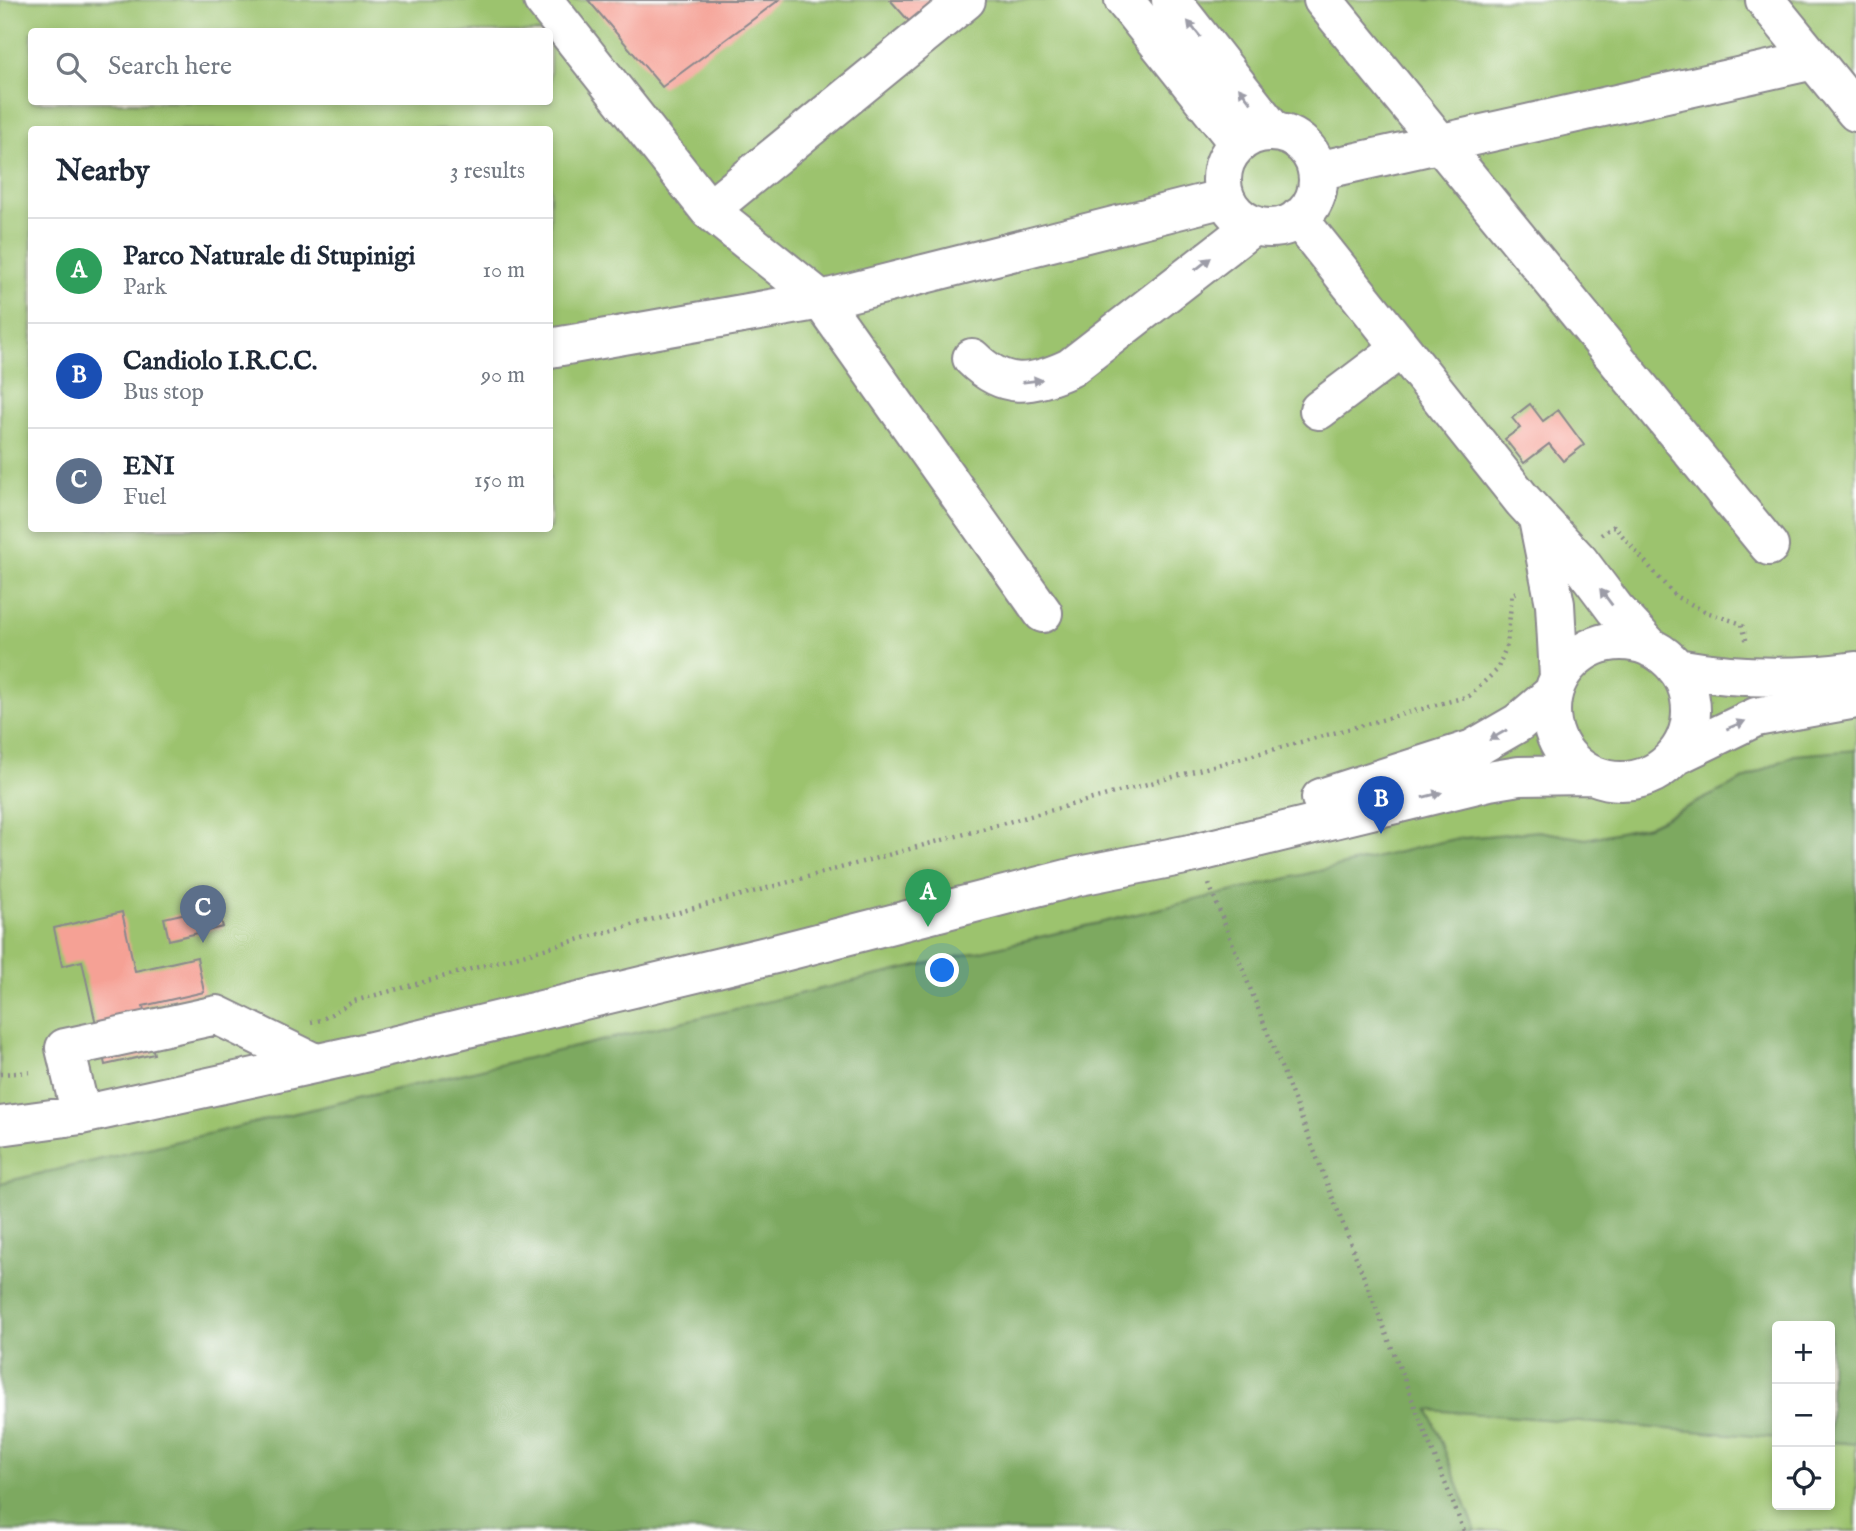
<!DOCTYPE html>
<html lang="en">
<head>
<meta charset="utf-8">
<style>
	:root { --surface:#fff; --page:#f6f6f7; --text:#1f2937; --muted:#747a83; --line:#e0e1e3; --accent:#c8321e }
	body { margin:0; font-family:"IM FELL English",serif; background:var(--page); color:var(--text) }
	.controls { position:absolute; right:21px; bottom:21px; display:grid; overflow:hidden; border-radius:7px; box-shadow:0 4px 10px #0003 }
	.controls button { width:63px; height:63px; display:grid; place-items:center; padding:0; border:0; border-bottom:2px solid var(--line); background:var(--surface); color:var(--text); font:35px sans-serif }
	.you { position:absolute; left:943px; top:971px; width:24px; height:24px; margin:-18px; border:5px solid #fff; border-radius:50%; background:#1a73e8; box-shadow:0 0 0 10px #1a73e833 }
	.badge { display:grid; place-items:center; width:46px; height:46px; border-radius:50%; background:var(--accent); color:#fff; font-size:23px; font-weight:700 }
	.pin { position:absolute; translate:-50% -58px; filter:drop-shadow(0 2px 4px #0008) }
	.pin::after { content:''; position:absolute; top:37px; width:24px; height:21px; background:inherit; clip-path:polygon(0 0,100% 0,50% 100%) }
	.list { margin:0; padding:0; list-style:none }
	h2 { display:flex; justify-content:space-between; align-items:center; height:91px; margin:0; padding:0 28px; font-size:30px }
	h2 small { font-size:23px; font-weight:400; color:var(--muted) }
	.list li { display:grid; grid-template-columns:46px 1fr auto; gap:21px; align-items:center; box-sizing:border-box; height:105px; padding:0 28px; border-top:2px solid var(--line) }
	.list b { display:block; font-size:26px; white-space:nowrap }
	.list p { margin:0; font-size:23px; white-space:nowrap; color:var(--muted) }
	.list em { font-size:23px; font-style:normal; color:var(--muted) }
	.icon { flex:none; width:38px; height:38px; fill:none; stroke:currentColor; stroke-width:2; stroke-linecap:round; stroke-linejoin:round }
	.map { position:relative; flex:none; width:1856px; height:1531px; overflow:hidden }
	.search { position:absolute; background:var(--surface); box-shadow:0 4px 10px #0003; left:28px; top:28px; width:525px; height:77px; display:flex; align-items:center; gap:18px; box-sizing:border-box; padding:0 24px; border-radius:7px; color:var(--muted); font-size:26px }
	.panel { position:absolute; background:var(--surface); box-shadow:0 4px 10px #0003; left:28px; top:126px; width:525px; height:406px; border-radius:7px }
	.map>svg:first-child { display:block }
</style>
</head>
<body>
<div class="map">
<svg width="1856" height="1531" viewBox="0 0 1856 1531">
	<rect width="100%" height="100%" fill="#fff"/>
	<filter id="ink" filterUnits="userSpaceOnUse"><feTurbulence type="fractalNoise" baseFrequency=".0143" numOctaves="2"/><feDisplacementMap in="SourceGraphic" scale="14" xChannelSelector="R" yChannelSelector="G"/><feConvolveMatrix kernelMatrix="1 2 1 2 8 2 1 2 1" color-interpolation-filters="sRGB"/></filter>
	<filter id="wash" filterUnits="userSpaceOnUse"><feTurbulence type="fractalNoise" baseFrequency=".00686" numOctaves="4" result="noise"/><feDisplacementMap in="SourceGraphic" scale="28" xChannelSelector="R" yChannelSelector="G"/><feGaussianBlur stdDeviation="1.57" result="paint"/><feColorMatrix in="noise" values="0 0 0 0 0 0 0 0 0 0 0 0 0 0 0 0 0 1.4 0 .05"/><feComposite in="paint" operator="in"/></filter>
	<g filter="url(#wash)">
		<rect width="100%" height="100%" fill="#f2efdd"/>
		<path fill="#9cc36e" stroke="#5f7254" stroke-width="2" fill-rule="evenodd" d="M0 0H1856V1531H0ZM32 32H550V102H32ZM32 130H550V528H32ZM1777 1326H1830V1505H1777Z"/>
		<path fill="#7da961" stroke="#50664e" stroke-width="2" d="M1856 750V1444L1830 1442V1326H1777V1438L1429 1410 1476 1531H0V1183L1454 839 1538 831 1586 839 1648 826 1794 755Z"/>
		<g id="blocks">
			<path fill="#f5a195" d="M588 0H779L662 87Z
				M890 0H951L916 29Z
				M1530 404 1543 421 1558 410 1584 445 1563 461 1549 444 1524 463 1505 439 1520 428 1512 418Z
				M217 906 223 927 169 940 164 918Z
				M122 912 135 971 197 957 204 992 143 1006 154 1054 105 1065 82 961 62 966 54 928Z"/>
		</g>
	</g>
	<g filter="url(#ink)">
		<use href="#blocks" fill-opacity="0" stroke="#8a888c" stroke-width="2"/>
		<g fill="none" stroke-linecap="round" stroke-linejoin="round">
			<defs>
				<path id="minor" d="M543 0 709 210 821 300 1043 613
					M1124 0 1238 143
					M1171 0 1274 132
					M1323 0 1769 546
					M1765 0 1856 112
					M1222 180a48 48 0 1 1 96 0a48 48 0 1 1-96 0Z
					M1317 171 1814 60
					M709 210 966 0
					M1298 218 1523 501 1579 561 1615 609 1651 648
					M550 348 821 300 1225 198
					M972 358C1004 390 1031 386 1070 368L1254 225
					M1319 410 1401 348
					M1538 519 1555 604 1559 677
					M1551 711a70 70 0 1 1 140 0a70 70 0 1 1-140 0Z
					M1676 668C1738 679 1794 680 1856 671
					M1675 756 1756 717 1856 699
					M1321 798 1473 749 1518 723 1552 694
					M81 1115 65 1048 217 1015 315 1063
					M0 1126 81 1115 355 1055 775 954 1079 876 1195 853 1489 781 1519 776 1589 775"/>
			</defs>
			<use href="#minor" stroke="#8a888c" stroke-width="42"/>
			<path stroke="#8a888c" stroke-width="4.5" stroke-dasharray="2 5" stroke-linecap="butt" d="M1601 535 1614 526 1675 596 1706 612 1742 624 1747 643
				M1209 884 1464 1531
				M311 1022 321 1020 354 1001 1469 696 1497 670 1507 645 1512 594 1519 591
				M0 1074 34 1072"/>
			<use href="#minor" stroke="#fff" stroke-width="38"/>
		</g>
		<defs><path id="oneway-solid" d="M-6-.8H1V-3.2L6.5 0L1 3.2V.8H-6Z" transform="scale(1.75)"/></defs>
		<g fill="#9c9ca7">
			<use href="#oneway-solid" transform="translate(1194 29) rotate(-129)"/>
			<use href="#oneway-solid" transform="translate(1245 95) rotate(-128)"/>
			<use href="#oneway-solid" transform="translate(1203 264) rotate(-38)"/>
			<use href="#oneway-solid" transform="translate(1032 381) rotate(-7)"/>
			<use href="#oneway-solid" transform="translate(1606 597) rotate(-127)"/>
			<use href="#oneway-solid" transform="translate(1736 725) rotate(-23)"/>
			<use href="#oneway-solid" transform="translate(1498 735) rotate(150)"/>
			<use href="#oneway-solid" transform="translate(1432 795) rotate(-14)"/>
		</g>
	</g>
</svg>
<div class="controls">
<button>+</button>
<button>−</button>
<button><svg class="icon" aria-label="locate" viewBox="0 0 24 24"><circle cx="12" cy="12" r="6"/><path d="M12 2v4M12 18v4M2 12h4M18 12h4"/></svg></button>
</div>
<div class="you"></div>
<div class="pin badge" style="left:928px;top:927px;background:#2e9e5b">A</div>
<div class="pin badge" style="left:1381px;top:834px;background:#1a4fb4">B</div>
<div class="pin badge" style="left:203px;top:943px;background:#5c6f8a">C</div>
<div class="search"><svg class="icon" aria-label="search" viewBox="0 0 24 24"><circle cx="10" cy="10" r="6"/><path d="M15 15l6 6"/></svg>Search here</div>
<section class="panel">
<h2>Nearby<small>3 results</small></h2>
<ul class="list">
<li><span class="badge" style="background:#2e9e5b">A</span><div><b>Parco Naturale di Stupinigi</b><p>Park</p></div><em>10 m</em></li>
<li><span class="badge" style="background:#1a4fb4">B</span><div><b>Candiolo I.R.C.C.</b><p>Bus stop</p></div><em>90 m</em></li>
<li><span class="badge" style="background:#5c6f8a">C</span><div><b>ENI</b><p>Fuel</p></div><em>150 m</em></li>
</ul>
</section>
</div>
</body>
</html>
